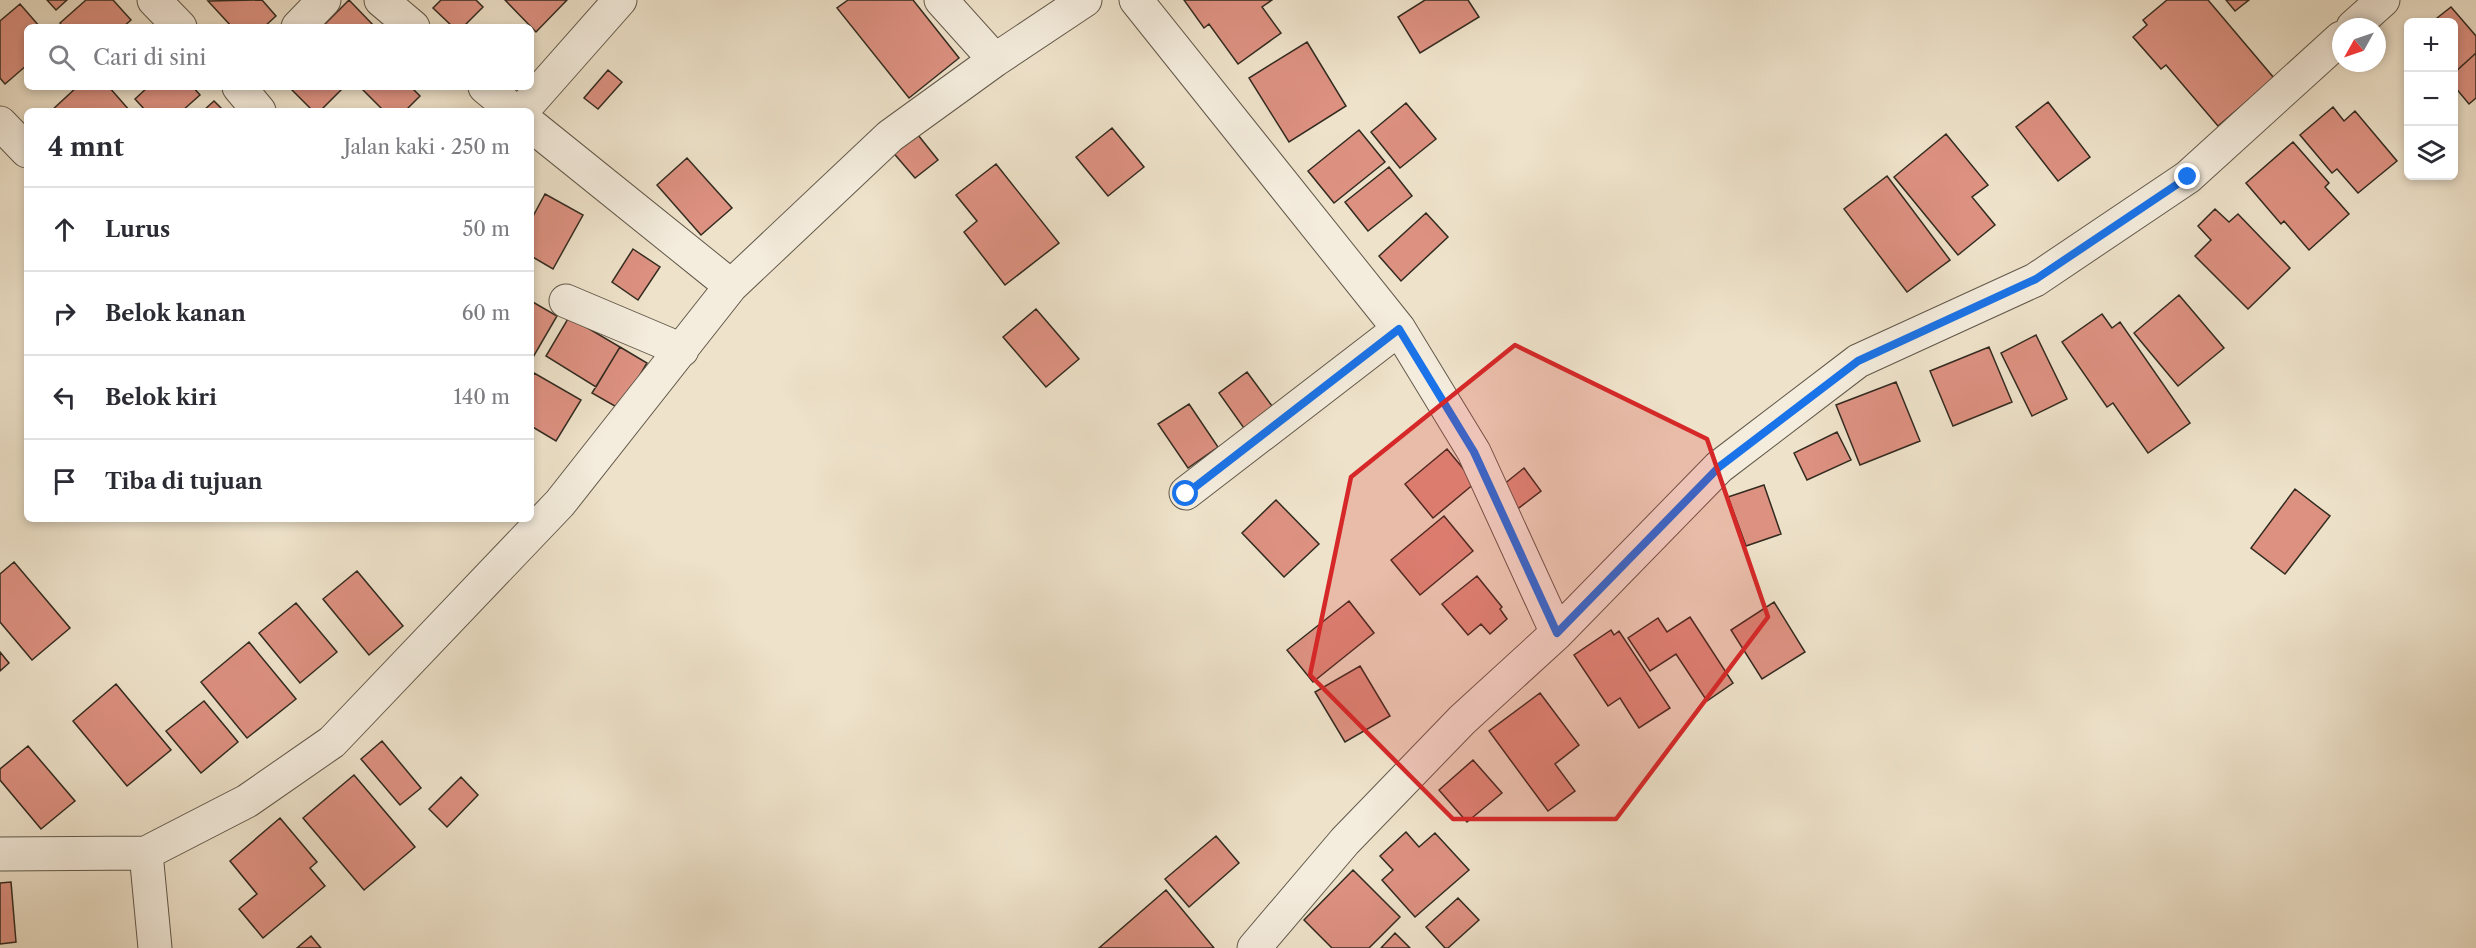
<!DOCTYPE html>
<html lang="id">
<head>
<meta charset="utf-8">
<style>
	:root { --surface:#fff; --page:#f7f7f7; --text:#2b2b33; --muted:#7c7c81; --line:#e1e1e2 }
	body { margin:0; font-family:"Libre Caslon Text",serif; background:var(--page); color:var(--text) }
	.controls { position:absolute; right:18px; top:18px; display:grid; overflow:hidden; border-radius:9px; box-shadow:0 3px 9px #0003 }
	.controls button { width:54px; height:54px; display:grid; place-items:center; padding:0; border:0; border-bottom:2px solid var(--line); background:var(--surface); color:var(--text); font:30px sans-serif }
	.compass { position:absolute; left:2332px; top:18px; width:54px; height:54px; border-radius:50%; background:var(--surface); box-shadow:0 3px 9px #0003; rotate:230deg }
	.stop { position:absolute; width:18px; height:18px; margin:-14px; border:4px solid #1a73e8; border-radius:50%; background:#fff }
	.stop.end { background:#1a73e8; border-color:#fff; box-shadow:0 2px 6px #0008 }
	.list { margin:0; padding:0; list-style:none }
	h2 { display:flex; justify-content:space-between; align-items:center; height:78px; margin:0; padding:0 24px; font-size:26px }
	h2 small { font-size:20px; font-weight:400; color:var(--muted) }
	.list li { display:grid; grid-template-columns:39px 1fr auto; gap:18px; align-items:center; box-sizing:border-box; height:84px; padding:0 24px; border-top:2px solid var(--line) }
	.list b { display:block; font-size:22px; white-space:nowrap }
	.list em { font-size:20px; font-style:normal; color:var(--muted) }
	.icon { flex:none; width:33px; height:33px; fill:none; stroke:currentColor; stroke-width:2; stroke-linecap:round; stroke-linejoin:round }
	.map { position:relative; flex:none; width:2476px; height:948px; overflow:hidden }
	.search { position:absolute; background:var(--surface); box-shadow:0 3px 9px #0003; left:24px; top:24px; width:510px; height:66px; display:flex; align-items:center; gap:15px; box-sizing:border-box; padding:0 21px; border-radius:9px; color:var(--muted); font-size:22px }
	.panel { position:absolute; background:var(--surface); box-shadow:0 3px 9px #0003; left:24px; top:108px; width:510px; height:414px; border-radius:9px }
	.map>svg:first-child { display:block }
</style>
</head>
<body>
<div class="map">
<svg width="2476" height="948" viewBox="0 0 2476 948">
	<rect width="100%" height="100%" fill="#eee2ca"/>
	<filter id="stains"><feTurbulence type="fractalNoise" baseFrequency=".00333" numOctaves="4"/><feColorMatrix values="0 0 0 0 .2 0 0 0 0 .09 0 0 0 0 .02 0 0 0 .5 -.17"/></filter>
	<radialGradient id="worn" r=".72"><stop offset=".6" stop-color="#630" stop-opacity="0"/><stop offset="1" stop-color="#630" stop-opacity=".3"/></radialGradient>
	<path fill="#dd9181" stroke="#332b20" stroke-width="1.5" d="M47 0H67L56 10Z
		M86 0H113L131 20 123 27H64L60 23Z
		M262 0 276 16 264 27H232L208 1Z
		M349 0 375 27H322Z
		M441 0H476L483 7 463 27H453L433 8Z
		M505 0H567L536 32Z
		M848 0H913L959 58 909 98 837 8Z
		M1184 0H1272L1262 7 1281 33 1238 64 1209 24 1204 28Z
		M1425 0H1468L1479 17 1420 53 1398 17Z
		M2167 0H2208L2274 78 2218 126 2166 65 2161 69 2133 37 2147 25 2143 20Z
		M2226 0H2249L2235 11Z
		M20 4 40 27H27V65L5 84 0 78V21Z
		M2451 7 2476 36V53L2454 73V22H2432Z
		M1307 42 1346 106 1289 142 1249 78Z
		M2476 53V98L2469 104 2454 86V73Z
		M608 70 622 82 598 109 584 98Z
		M77 87H109L130 111H51Z
		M148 87H193L200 95 182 111H146L135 99Z
		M289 87H344L320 111H313Z
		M360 87H411L420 96 405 111H384Z
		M214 101 224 111H203Z
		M2048 102 2090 157 2058 181 2016 127Z
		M1406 103 1436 139 1400 168 1371 132Z
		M2333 107 2344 121 2355 111 2397 161 2358 193 2337 169 2332 173 2300 135Z
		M1112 128 1144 167 1108 196 1076 157Z
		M914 130 938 160 915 178 891 150Z
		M1359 130 1385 162 1334 203 1308 171Z
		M1946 134 1988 185 1972 197 1995 225 1958 255 1894 177Z
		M2293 142 2329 183 2325 187 2349 214 2309 250 2284 221 2281 224 2246 183Z
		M687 158 732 208 701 235 657 185Z
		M996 164 1059 243 1005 285 964 232 977 221 956 195Z
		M1389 167 1412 196 1368 231 1345 202Z
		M1887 176 1950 260 1907 292 1844 209Z
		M545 194 583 215 553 269 531 256V220Z
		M2215 209 2229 222 2238 214 2290 268 2248 309 2195 256 2211 240 2198 226Z
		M1426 213 1448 237 1401 281 1379 256Z
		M633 249 660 267 638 300 612 282Z
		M2179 295 2224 348 2178 386 2134 333Z
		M531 301 557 316 532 359 531 358Z
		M1036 309 1079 359 1046 387 1003 337Z
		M2102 314 2112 328 2120 322 2190 423 2148 453 2113 403 2107 407 2062 342Z
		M569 317 620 347 596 387 546 356Z
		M2036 335 2067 399 2032 416 2001 353Z
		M620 347 647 363 620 409 592 393Z
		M1989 347 2012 402 1953 426 1930 371Z
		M1247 372 1275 410 1246 431 1219 393Z
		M534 373 581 400 556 441 531 426V379Z
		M1896 382 1920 441 1860 465 1836 405Z
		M1189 404 1218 447 1188 468 1158 424Z
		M1837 432 1851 460 1807 480 1794 453Z
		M1447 449 1475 483 1433 518 1405 484Z
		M1524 468 1541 491 1515 511 1498 489Z
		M1764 485 1781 534 1746 546 1728 497Z
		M2295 489 2330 516 2285 574 2251 548Z
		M1276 500 1319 544 1284 577 1242 533Z
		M1444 516 1473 551 1420 595 1391 560Z
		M14 562 70 628 32 660 0 622V574Z
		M357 571 403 626 369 655 323 599Z
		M1477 576 1502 607 1500 609 1507 619 1490 634 1481 624 1468 635 1442 604Z
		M1349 601 1374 633 1313 682 1287 650Z
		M1774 602 1805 652 1762 679 1731 630Z
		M296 603 337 652 300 683 259 633Z
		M1690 617 1733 683 1707 701 1676 654 1650 671 1628 638 1658 618 1667 632Z
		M1611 630 1614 635 1619 631 1670 708 1639 728 1620 698 1608 706 1574 655Z
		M249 642 296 699 247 738 201 682Z
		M0 652 9 663 0 671Z
		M1360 666 1390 716 1345 742 1315 692Z
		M116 684 171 750 127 786 73 721Z
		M1540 693 1579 745 1555 764 1575 791 1548 811 1489 731Z
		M204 701 238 742 201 773 166 731Z
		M382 741 421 788 400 805 361 759Z
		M28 746 75 801 41 829 0 780V769Z
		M1473 760 1502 793 1467 822 1439 790Z
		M354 775 415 847 364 890 303 818Z
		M461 777 478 795 447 827 429 809Z
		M280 818 317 862 310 868 325 886 263 938 239 909 257 894 230 861Z
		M1406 832 1419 847 1435 833 1469 870 1415 917 1382 880 1393 870 1380 856Z
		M1216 836 1239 863 1189 907 1165 879Z
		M1353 870 1400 917 1369 948H1332L1304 920Z
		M11 882 16 942 0 944V883Z
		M1166 890 1214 948H1099Z
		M1458 898 1479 920 1448 948H1445L1426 927Z
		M1395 933 1410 948H1381Z
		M311 936 321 948H297Z"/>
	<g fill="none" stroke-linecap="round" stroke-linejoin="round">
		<defs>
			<path id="minor" d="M154 0 180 27
				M381 0 413 27
				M941 0 995 60
				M1136 0 1399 329 1474 452 1557 633
				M298 27 324 0
				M2353 27 2383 0
				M239 87 259 111
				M485 87 514 111
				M522 111 620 0
				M0 123 27 151
				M531 125 731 286
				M566 301 682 350
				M1186 493 1399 329
				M146 853 155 948
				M0 854 146 853 247 801 332 742 560 503 731 286 890 136 995 60 1085 0
				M1254 948 1345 841 1462 720 1557 633 1719 467 1858 361 2035 280 2188 177 2341 38"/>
		</defs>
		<use href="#minor" stroke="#62594a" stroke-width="35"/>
		<use href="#minor" stroke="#f4ecdd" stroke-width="33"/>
	</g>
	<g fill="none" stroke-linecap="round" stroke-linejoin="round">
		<path stroke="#1a73e8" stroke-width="8" d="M1186 494 1399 329 1474 452 1557 633 1719 467 1858 361 2036 279 2188 177"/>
	</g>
	<path fill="#d62828" fill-opacity="0.2" stroke="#d62828" stroke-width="4.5" stroke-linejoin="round" d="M1515 345 1707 439 1768 617 1616 819H1453L1310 675 1351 477Z"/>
	<rect width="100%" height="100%" filter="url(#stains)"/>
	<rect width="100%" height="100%" fill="url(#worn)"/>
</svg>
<div class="controls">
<button>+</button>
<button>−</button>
<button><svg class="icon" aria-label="layers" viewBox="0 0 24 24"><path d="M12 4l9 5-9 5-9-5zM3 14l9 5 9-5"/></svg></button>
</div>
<svg class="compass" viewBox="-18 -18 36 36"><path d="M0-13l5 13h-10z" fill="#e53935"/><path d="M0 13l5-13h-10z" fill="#7c7c81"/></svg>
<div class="stop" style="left:1186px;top:494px"></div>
<div class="stop end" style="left:2188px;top:177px"></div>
<div class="search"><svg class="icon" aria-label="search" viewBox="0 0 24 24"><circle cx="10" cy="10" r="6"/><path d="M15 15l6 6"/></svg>Cari di sini</div>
<section class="panel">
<h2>4 mnt<small>Jalan kaki · 250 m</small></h2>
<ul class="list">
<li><svg class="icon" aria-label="ahead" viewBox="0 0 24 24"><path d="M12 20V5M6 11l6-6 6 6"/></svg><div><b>Lurus</b></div><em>50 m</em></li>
<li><svg class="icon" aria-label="right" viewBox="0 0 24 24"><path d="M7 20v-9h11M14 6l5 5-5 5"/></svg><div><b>Belok kanan</b></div><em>60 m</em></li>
<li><svg class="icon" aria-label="left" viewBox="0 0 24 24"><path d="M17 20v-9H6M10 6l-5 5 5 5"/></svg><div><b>Belok kiri</b></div><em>140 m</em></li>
<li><svg class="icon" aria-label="arrive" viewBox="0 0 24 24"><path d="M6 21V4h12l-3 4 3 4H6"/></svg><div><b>Tiba di tujuan</b></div></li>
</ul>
</section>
</div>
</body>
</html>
